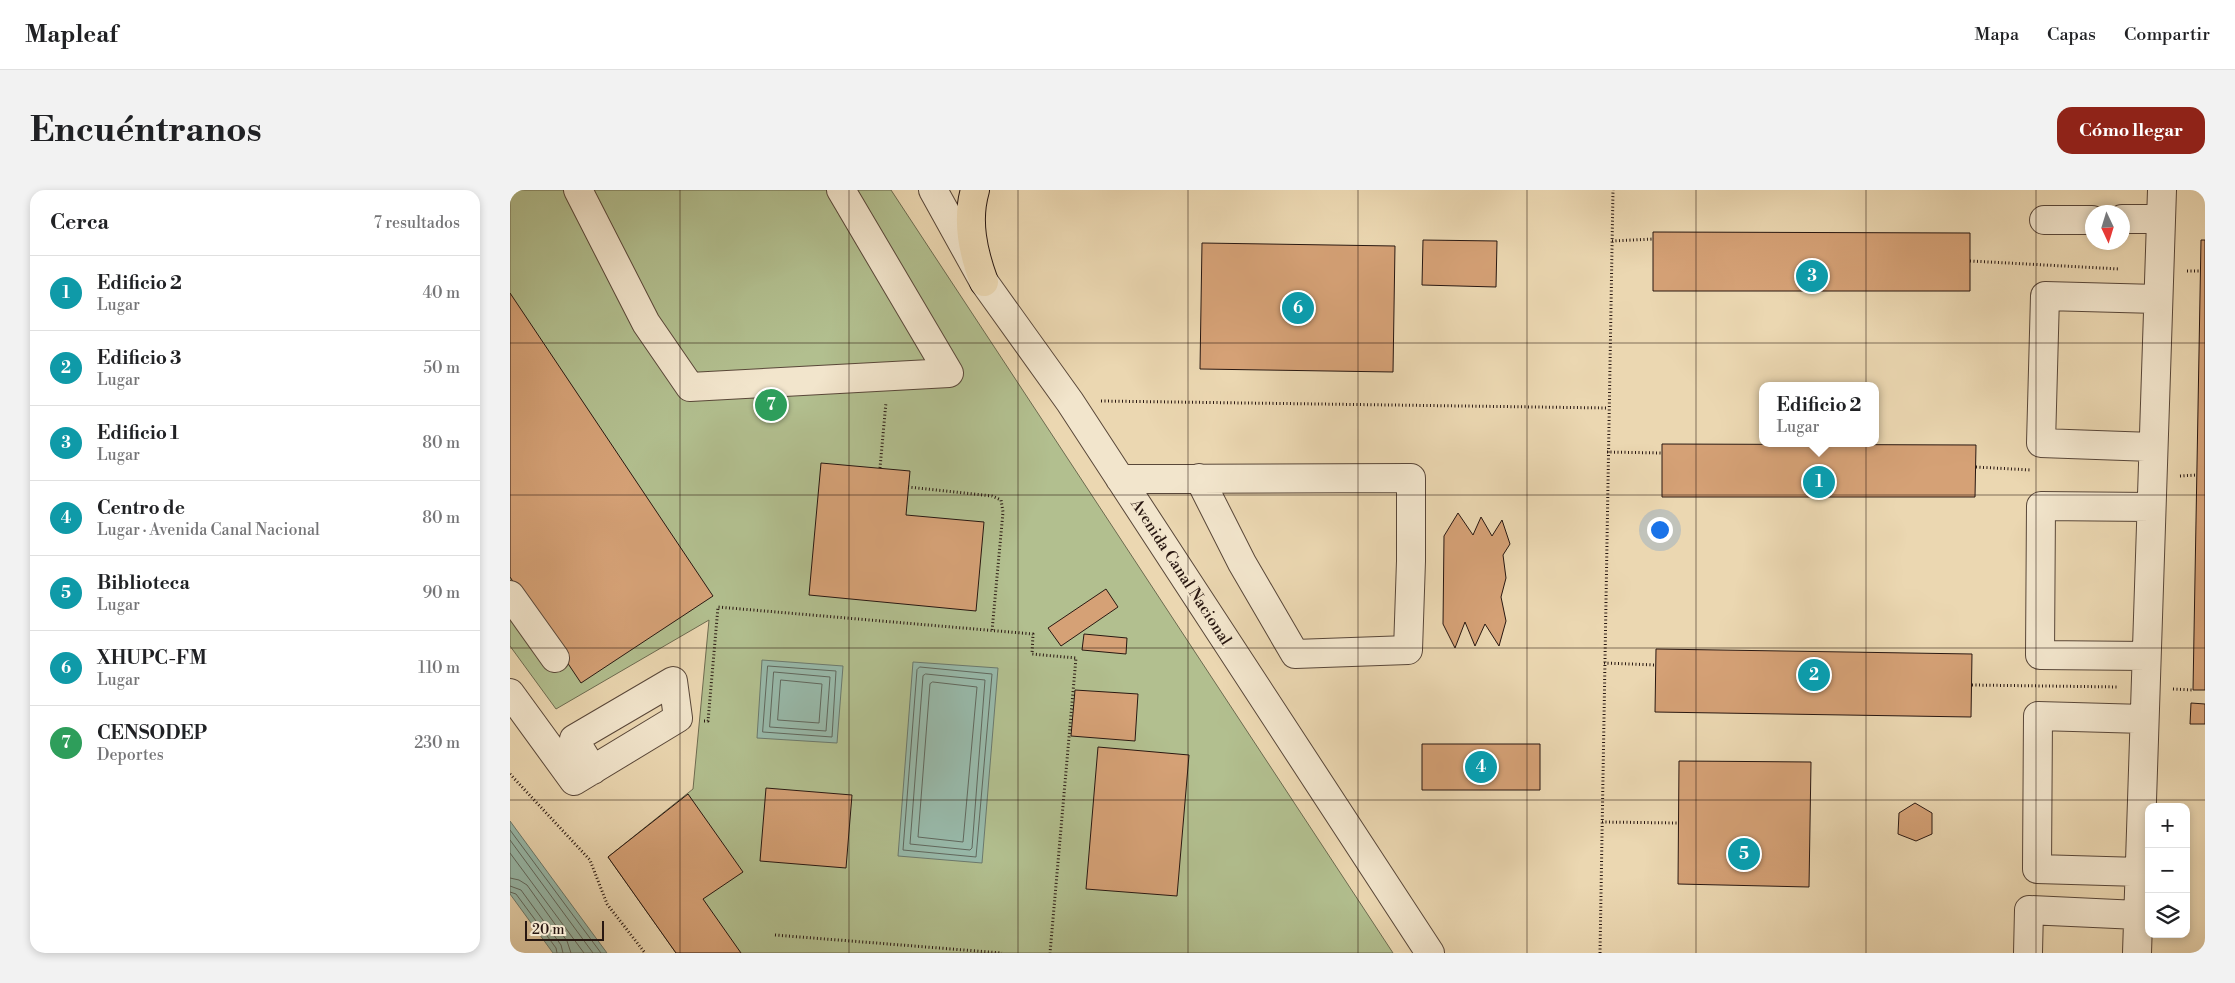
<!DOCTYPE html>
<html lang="es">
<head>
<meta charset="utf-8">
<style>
	:root { --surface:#fff; --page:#f2f2f2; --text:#202124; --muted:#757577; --line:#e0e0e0; --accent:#8f2418 }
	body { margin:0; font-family:"Libre Bodoni",serif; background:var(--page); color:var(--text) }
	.controls { position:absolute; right:15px; bottom:15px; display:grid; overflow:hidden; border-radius:10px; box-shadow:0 2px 8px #0003 }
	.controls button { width:45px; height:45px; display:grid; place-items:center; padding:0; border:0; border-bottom:1px solid var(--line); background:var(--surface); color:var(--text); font:25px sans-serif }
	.compass { position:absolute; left:1575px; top:15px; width:45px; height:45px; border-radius:50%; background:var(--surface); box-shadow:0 2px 8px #0003; rotate:176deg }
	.scale { position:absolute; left:15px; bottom:12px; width:79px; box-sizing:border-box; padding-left:5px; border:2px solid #281711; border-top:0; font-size:14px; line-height:18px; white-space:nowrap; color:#281711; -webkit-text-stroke:4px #f2e5cc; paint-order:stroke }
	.you { position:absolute; left:1149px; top:339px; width:18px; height:18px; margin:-12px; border:4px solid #fff; border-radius:50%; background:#1a73e8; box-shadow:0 0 0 8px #1a73e833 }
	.badge { display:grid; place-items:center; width:32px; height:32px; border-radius:50%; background:var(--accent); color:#fff; font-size:16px; font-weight:700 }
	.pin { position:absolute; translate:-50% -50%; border:2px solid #fff; box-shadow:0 1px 5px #0006 }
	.popup { position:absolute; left:1249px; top:192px; width:120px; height:65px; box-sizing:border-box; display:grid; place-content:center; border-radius:10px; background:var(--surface); filter:drop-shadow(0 1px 4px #0005); font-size:16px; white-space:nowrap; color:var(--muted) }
	.popup b { font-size:19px; color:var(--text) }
	.popup::after { content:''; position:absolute; left:50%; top:100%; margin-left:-10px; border:10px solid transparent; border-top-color:var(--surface) }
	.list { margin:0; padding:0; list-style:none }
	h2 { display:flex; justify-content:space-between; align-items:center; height:65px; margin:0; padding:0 20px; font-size:21px }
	h2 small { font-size:16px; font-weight:400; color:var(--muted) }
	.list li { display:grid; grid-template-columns:32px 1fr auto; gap:15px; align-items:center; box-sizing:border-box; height:75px; padding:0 20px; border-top:1px solid var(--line) }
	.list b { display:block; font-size:19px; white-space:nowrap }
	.list p { margin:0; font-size:16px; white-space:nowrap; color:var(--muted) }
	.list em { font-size:16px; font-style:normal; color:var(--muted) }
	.icon { flex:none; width:28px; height:28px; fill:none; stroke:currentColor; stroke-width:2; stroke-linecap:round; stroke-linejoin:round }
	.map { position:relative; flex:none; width:1695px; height:763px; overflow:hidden; border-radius:15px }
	header { display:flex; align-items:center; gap:30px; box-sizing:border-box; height:70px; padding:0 25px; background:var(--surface); border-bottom:1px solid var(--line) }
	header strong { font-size:24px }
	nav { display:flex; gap:28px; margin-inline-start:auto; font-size:18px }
	.intro { display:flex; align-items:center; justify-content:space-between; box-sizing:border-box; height:120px; padding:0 30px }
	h1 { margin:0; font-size:35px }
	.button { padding:12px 22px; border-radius:15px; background:var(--accent); color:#fff; font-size:18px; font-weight:700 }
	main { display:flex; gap:30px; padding:0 30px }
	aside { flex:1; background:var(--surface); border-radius:15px; box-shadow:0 2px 8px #0003 }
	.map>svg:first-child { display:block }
</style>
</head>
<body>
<header>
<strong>Mapleaf</strong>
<nav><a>Mapa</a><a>Capas</a><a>Compartir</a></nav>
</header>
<div class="intro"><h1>Encuéntranos</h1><a class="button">Cómo llegar</a></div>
<main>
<aside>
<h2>Cerca<small>7 resultados</small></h2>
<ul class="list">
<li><span class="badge" style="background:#0f9aa8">1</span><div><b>Edificio 2</b><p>Lugar</p></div><em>40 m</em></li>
<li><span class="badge" style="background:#0f9aa8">2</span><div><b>Edificio 3</b><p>Lugar</p></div><em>50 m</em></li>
<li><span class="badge" style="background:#0f9aa8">3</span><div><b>Edificio 1</b><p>Lugar</p></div><em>80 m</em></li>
<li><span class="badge" style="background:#0f9aa8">4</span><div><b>Centro de</b><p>Lugar · Avenida Canal Nacional</p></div><em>80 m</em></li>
<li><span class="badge" style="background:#0f9aa8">5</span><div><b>Biblioteca</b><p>Lugar</p></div><em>90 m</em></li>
<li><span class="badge" style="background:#0f9aa8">6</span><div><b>XHUPC-FM</b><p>Lugar</p></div><em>110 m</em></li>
<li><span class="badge" style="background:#2e9e5b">7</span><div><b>CENSODEP</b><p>Deportes</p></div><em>230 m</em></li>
</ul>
</aside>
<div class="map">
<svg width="1695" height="763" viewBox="0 0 1695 763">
	<rect width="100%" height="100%" fill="#ebd7b1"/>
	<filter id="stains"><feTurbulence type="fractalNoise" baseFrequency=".004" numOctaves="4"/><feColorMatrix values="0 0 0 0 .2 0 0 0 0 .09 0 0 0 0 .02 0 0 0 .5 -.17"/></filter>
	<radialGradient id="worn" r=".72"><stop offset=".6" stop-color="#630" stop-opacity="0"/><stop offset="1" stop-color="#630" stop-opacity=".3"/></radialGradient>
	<path fill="#b2bf8f" stroke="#6d6b50" d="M0 0H381L883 763H166L98 667 183 599 199 430 46 519 0 456Z"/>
	<path fill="#98baab" stroke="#6b796d" d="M252 470 333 476 327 553 247 548Z
		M403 472 488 478 472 673 388 666Z
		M0 631 97 763H43L0 704Z"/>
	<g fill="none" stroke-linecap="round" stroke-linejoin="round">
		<path stroke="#60685e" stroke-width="1" d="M258 476 326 481 322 547 253 542Z
			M410 477 482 484 466 667 393 660 407 480Z
			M264 482 320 487 316 541 260 537Z
			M416 484 475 490 462 658 460 660 400 654 413 486Z
			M271 490 312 494 309 533 268 530Z
			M423 492 467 497 453 652 408 647 420 494Z
			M0 640 91 763
			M0 650 83 763
			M0 663 74 763
			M0 688 9 690 17 695 57 751 61 763
			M0 696 11 700 51 755 53 763
			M0 702 6 704 46 758 47 763"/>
	</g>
	<path fill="#d5a176" stroke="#281711" d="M1143 42 1460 43V101H1143Z
		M913 50 987 51 986 97 912 95Z
		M1691 50H1695V500H1683Z
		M692 53 885 56 883 182 690 179Z
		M0 103 203 406 71 493 0 387Z
		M1152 254 1466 255 1465 307H1152Z
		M311 273 400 281 396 325 474 332 466 421 299 405Z
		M948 323 963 345 971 327 982 346 992 330 1000 354 993 365 996 388 991 407 996 431 989 456 975 434 965 456 955 432 945 458 933 434 934 346Z
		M596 399 608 417 551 456 538 438Z
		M574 444 617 448 616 464 572 460Z
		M1146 459 1462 464 1461 527 1145 522Z
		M565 500 628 504 625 551 561 546Z
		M1681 513 1695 514V534H1680Z
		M912 554H1030V600H912Z
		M588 557 679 565 667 706 576 699Z
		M1169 571 1301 572 1299 697 1168 694Z
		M256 598 342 605 336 678 250 671Z
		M178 604 233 682 193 709 231 763H166L98 667Z
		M1405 613 1422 623V644L1406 651 1388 644 1389 623Z"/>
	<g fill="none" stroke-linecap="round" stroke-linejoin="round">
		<defs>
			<path id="minor" d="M68 0 136 133 180 197 439 183 331 0
				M423 0 474 92 560 212 920 763
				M1612 29H1651
				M1534 30H1582
				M1642 257 1531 253 1535 106 1647 109
				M610 289 901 288V371L898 460 785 464 732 373 689 288
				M0 405 45 468
				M1636 466 1530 465 1531 316 1640 317
				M0 503 64 591 168 528 163 491 64 549 83 580
				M1630 682 1527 679 1528 526 1634 529
				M1518 763 1519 720 1628 725
				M1627 763 1652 0"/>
			<path id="major" d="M465 0C456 31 463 62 474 92"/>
		</defs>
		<use href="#minor" stroke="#594739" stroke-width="30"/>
		<use href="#major" stroke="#281711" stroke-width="30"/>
		<path stroke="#281711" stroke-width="3" stroke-dasharray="1 2.5" stroke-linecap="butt" d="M1102 51 1144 49
			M1460 71 1610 79
			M1677 81H1691
			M591 211 1098 218
			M1097 262 1152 263
			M1466 277 1521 280
			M370 278 376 212
			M1670 286 1687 285
			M398 297 482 306 491 310 493 322 482 441
			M1094 473 1146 475
			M1462 495 1609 497
			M1663 499 1683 500
			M194 531H198L208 417 523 444 522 464 566 468 540 763
			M0 584 80 670 97 714 135 763
			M1092 632 1168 633
			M265 745 492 763
			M1090 763 1103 0"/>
		<use href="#minor" stroke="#f2e5cc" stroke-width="28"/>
		<use href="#major" stroke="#ebd7b1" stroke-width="28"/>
	</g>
	<path fill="none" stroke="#281711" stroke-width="1" stroke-opacity="0.55" d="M170 0V763M339 0V763M508 0V763M678 0V763M848 0V763M1017 0V763M1186 0V763M1356 0V763M1526 0V763M0 153H1695M0 305H1695M0 458H1695M0 610H1695"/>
	<g text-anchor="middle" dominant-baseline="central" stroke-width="4.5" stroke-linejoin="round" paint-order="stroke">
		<g font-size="16" fill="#281711" stroke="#f2e5cc">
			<text transform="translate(671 382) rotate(57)">Avenida Canal Nacional</text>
		</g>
	</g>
	<rect width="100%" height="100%" filter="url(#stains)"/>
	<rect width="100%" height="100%" fill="url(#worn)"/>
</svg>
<div class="controls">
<button>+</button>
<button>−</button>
<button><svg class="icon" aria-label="layers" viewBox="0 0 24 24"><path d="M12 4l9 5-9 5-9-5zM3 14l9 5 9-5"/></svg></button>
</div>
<svg class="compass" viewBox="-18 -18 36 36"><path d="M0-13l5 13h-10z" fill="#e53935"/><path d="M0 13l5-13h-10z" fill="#757577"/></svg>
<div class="scale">20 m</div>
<div class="you"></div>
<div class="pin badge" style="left:1309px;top:292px;background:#0f9aa8">1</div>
<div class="popup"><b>Edificio 2</b>Lugar</div>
<div class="pin badge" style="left:1304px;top:485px;background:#0f9aa8">2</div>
<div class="pin badge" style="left:1302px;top:86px;background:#0f9aa8">3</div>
<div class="pin badge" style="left:971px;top:577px;background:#0f9aa8">4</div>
<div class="pin badge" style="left:1234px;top:664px;background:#0f9aa8">5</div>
<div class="pin badge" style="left:788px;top:118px;background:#0f9aa8">6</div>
<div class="pin badge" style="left:261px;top:215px;background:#2e9e5b">7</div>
</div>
</main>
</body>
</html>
